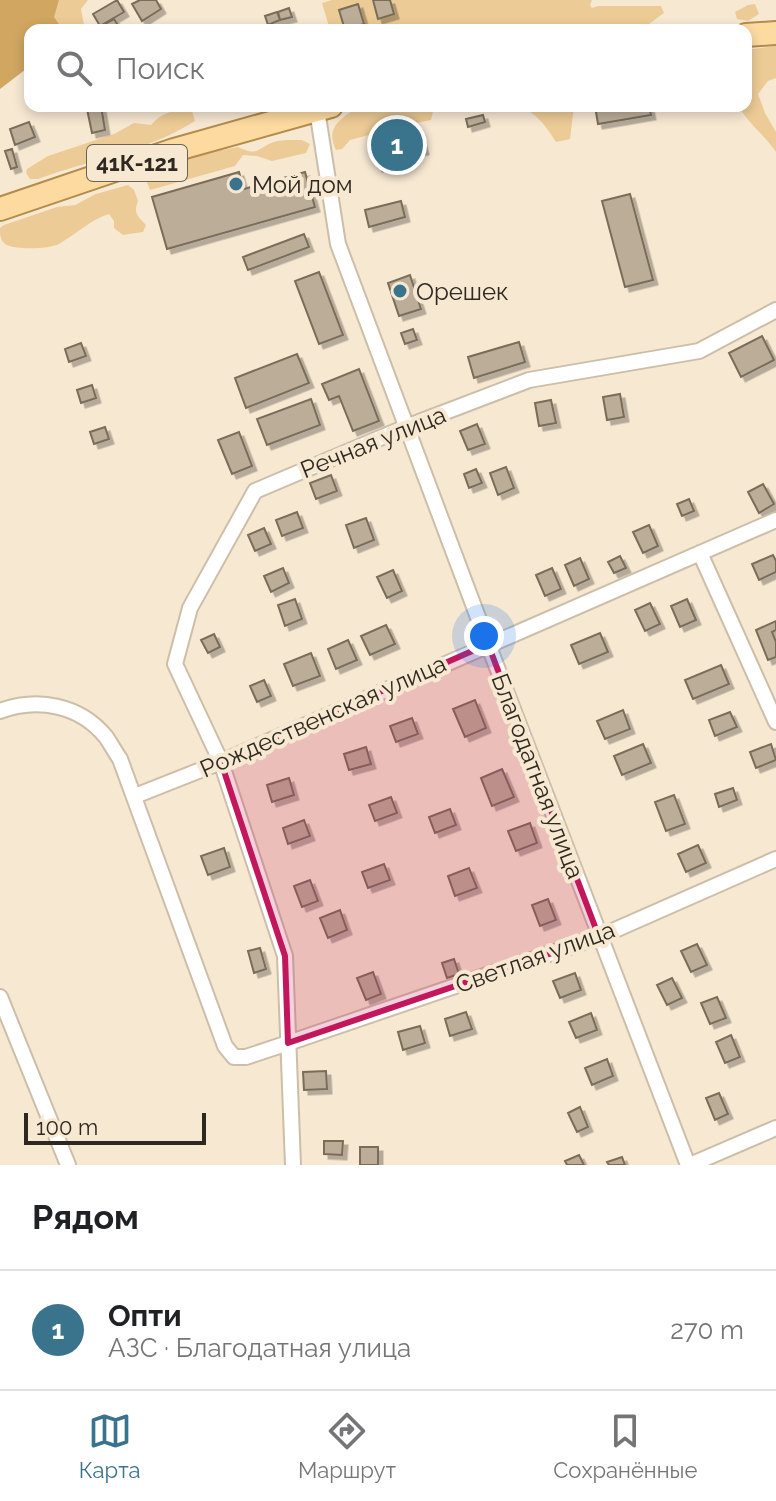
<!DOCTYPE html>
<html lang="ru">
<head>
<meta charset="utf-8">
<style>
	:root { --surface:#fff; --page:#f2f2f2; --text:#202124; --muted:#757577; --line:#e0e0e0; --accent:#3a738c }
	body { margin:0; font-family:Raleway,sans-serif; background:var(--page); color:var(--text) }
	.scale { position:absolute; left:24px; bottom:20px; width:182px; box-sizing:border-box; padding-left:8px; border:4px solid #2e2820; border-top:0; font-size:22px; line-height:28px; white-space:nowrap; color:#2e2820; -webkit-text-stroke:6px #f7e8d2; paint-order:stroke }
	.you { position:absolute; left:484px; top:636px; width:28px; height:28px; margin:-20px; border:6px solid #fff; border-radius:50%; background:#1a73e8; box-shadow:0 0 0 12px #1a73e833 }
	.badge { display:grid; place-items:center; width:52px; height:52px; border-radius:50%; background:var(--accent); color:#fff; font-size:26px; font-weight:700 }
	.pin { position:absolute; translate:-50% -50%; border:4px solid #fff; box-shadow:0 2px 8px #0006 }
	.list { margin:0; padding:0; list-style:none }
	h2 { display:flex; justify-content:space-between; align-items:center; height:104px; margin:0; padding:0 32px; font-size:34px }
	h2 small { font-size:26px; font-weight:400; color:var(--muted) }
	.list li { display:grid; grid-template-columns:52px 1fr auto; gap:24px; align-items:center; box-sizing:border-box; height:120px; padding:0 32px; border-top:2px solid var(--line) }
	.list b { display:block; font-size:30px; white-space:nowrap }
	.list p { margin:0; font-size:26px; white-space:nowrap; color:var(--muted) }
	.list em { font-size:26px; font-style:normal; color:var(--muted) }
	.icon { flex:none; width:44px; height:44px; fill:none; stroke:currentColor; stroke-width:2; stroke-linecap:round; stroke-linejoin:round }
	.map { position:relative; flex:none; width:776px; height:1165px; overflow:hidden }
	.search { position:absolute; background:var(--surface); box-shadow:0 4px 12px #0003; left:24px; right:24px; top:24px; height:88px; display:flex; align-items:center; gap:20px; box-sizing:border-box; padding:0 28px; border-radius:16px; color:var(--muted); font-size:30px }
	.sheet { height:224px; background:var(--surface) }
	nav { display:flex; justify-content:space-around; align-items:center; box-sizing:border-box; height:112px; border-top:2px solid var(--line); background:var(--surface); font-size:22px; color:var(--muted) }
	nav a { display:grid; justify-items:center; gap:4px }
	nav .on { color:var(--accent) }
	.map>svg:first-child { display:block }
</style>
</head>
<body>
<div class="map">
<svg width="776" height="1165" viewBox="0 0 776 1165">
	<defs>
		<filter id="shadow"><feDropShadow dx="4.5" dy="4.5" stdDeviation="0" flood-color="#0004"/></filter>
	</defs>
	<rect width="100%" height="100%" fill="#f7e8d2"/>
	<path fill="#edcb96" d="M59 0H88L81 9 84 25 87 30H63L53 17Z
		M332 0H592L590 5 592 8 598 6H661L664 13 649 24 597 27V30H584L582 25 574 26 573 30H330L322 3Z
		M755 4 759 14 748 21 737 19 735 12 748 5Z
		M776 46V78L768 81 758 94 765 113 776 132V152C765 135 749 125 739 106H746V50Z
		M359 106H429L433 111 431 120 410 124 350 140 342 149 336 150C324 126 343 118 359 106Z
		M515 106H574L570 139 556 142C546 126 534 109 515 106Z
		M178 111H192L195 121C146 152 92 159 38 179H30L26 173 27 169 48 156 114 134 134 123 151 125C159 116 166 112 178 111Z
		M293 140H302L310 144 306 153 272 161 257 156 243 155 235 166 150 190 146 180 156 168 172 164 205 150H223L238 147C257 156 256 150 271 143 278 140 286 140 293 140Z
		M128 185 134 190 138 201C133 214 138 216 146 225L143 232 123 235 114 228V221L109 214C90 220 76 234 59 244 49 249 17 250 7 245 0 241 0 235 0 228L4 225 57 207 75 205 96 194Z"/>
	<path fill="#d0a661" d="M0 0H59L54 17 63 30H30V66L0 89Z"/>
	<path fill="#bbad98" stroke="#7a6d59" stroke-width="2" filter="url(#shadow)" d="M117 0 124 12 100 26 93 14Z
		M140 0H156L161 9 142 21 132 4Z
		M373 0H390L394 14 378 19Z
		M358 4 364 24 345 30 339 10Z
		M289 8 292 17 280 20 278 12Z
		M277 12 280 20 268 25 265 16Z
		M114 19 121 30H103L101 26Z
		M101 106 105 130 92 133 87 109Z
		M595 106H649L651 115 598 124Z
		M483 115 485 122 468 127 466 119Z
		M29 122 35 137 15 145 10 129Z
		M419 132 424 150 393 156 395 162 378 167 370 139 387 134 389 140Z
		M12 149 17 167 11 169 5 151Z
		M239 172 244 189 305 172 315 207 167 249 152 197Z
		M630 194 653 280 625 287 602 201Z
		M401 201 405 217 369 227 365 210Z
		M304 234 309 247 248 270 243 257Z
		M319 272 343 335 319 344 295 281Z
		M410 275 421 309 399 316 388 283Z
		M413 329 417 340 405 344 401 333Z
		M762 336 774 360 741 377 729 353Z
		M519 342 525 362 474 378 468 357Z
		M81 343 86 356 69 362 65 349Z
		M297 354 309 383 246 408 235 378Z
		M359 369 379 421 353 431 339 396 329 400 322 384Z
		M92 385 96 398 81 403 77 390Z
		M620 394 624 417 607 420 603 397Z
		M311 399 320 425 267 445 257 419Z
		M551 400 556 423 539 426 535 403Z
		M477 424 485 444 468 450 460 431Z
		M105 427 109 439 94 444 90 432Z
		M239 432 252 466 232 474 218 440Z
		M506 467 514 488 498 495 490 473Z
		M476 469 482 483 469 488 464 474Z
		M331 475 337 491 316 499 310 483Z
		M763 484 774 504 759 513 748 492Z
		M689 499 694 511 682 516 677 504Z
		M297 512 303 528 282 536 276 520Z
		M366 518 374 540 354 548 346 525Z
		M649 525 658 546 643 553 633 532Z
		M264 528 271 544 255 551 248 535Z
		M773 555 776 561V572L759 580 752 564Z
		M620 556 626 568 614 573 608 562Z
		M580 558 589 579 574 586 565 565Z
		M283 568 289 583 271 592 264 576Z
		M552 568 561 589 545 596 536 575Z
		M393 570 402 591 387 598 377 577Z
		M295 599 302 619 285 626 278 605Z
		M687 599 696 620 680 627 671 606Z
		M650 603 660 624 645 631 635 610Z
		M776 621V630L772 632 776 642V657L768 660 756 630Z
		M386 625 395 644 370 655 361 636Z
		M600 633 608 652 579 664 571 645Z
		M214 634 220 647 208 653 201 640Z
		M348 640 357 660 336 669 328 649Z
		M311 653 320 676 293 686 284 664Z
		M721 665 729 684 693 699 685 680Z
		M264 680 271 696 257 702 250 686Z
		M475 700 486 728 465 737 453 709Z
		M623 710 630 729 605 739 597 721Z
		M730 712 737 727 715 736 709 720Z
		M412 718 418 734 396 742 390 726Z
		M643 744 651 763 622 775 614 756Z
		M771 744 776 760 756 768 750 752Z
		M366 747 371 764 349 770 344 754Z
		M502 769 514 797 492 806 481 778Z
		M289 778 294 795 272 802 267 785Z
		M733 788 737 800 719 807 715 794Z
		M674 795 685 824 666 831 655 802Z
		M391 797 397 813 375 821 369 805Z
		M450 809 456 825 435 833 429 817Z
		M304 820 310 836 288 844 283 828Z
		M530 823 537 843 516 851 508 831Z
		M698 845 706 863 686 872 678 854Z
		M224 848 230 867 208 875 201 856Z
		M384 864 390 880 368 888 362 872Z
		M469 868 477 888 455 896 448 876Z
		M310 880 318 901 302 907 294 886Z
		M548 899 556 920 540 926 532 905Z
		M340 910 347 930 328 938 320 918Z
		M697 944 707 965 691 972 681 951Z
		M260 948 266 969 254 973 248 951Z
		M454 959 459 974 447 978 442 963Z
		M373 972 381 994 366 1000 357 978Z
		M575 973 581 990 560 998 553 981Z
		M672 978 682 998 667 1005 657 985Z
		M717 997 726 1018 710 1024 701 1003Z
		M466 1012 472 1029 450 1036 445 1019Z
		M591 1013 597 1030 576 1038 569 1022Z
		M420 1026 425 1043 403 1050 398 1032Z
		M731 1035 740 1057 725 1063 716 1042Z
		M607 1059 613 1076 592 1085 585 1068Z
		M326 1071 327 1089 304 1090 303 1072Z
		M719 1093 728 1114 715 1120 706 1098Z
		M580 1107 588 1127 577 1132 568 1113Z
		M324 1141H343L342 1155 324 1154Z
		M360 1147H378V1165H360Z
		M579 1155 584 1165H567L565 1161Z
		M622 1157 625 1165H609L607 1162Z"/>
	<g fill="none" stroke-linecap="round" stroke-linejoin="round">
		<defs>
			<path id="minor" d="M317 110 338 244 488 644 688 1165
				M700 553 776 722
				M0 711C38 697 80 705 106 737 111 744 115 752 120 759L225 1046 234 1057H246L288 1043 599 937 776 859
				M135 796 221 762 776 520
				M0 997 68 1165
				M293 1165 285 956 221 762 175 664 190 608 255 491 406 427 529 380 699 351 776 310
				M690 1165 776 1128"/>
			<path id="primary" d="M746 35 776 33
				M0 209 174 150 331 106"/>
		</defs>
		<use href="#minor" stroke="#ccbea8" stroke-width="18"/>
		<use href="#primary" stroke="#b38b4a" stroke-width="26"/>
		<use href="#minor" stroke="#fff" stroke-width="14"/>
		<use href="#primary" stroke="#fcdaa0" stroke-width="22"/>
	</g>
	<path fill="#c2185b" fill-opacity="0.2" stroke="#c2185b" stroke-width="6" stroke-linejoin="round" d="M488 644 599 937 288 1043 285 956 221 762Z"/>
	<g fill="#3a738c" stroke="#f7e8d2" stroke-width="3">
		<circle cx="236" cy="184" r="8"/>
		<circle cx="400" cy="291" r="8"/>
	</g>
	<g text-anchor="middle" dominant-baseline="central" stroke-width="8" stroke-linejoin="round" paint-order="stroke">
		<rect fill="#f7e8d2" stroke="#6a6255" stroke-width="2" x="87" y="145" width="100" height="36" rx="6"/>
		<g font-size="22" font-weight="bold" fill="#2e2820">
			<text x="137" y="163">41К-121</text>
		</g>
		<g font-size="24" fill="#2e2820" stroke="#f7e8d2" text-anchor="start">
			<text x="252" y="184">Мой дом</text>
			<text x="416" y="291">Орешек</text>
		</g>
		<g font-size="24" fill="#2e2820" stroke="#f7e8d2">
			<text transform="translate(373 442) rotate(-22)">Речная улица</text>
			<text transform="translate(323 716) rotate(-24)">Рождественская улица</text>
			<text transform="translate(538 776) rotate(69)">Благодатная улица</text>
			<text transform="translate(535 957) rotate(-20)">Светлая улица</text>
		</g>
	</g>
</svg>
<div class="scale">100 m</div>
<div class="you"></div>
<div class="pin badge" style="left:397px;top:145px">1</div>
<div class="search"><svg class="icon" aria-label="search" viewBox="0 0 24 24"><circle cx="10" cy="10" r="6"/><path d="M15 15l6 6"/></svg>Поиск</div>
</div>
<section class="sheet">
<h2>Рядом<small></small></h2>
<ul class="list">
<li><span class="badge">1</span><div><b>Опти</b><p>АЗС · Благодатная улица</p></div><em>270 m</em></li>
</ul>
</section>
<nav>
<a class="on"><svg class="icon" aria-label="map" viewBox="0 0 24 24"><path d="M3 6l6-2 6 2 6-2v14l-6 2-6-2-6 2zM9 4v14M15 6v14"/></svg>Карта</a>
<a><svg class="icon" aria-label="directions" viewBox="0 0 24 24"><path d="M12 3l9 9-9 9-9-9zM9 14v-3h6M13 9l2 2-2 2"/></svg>Маршрут</a>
<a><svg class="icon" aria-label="saved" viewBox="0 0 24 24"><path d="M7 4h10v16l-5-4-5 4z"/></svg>Сохранённые</a>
</nav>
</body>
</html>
